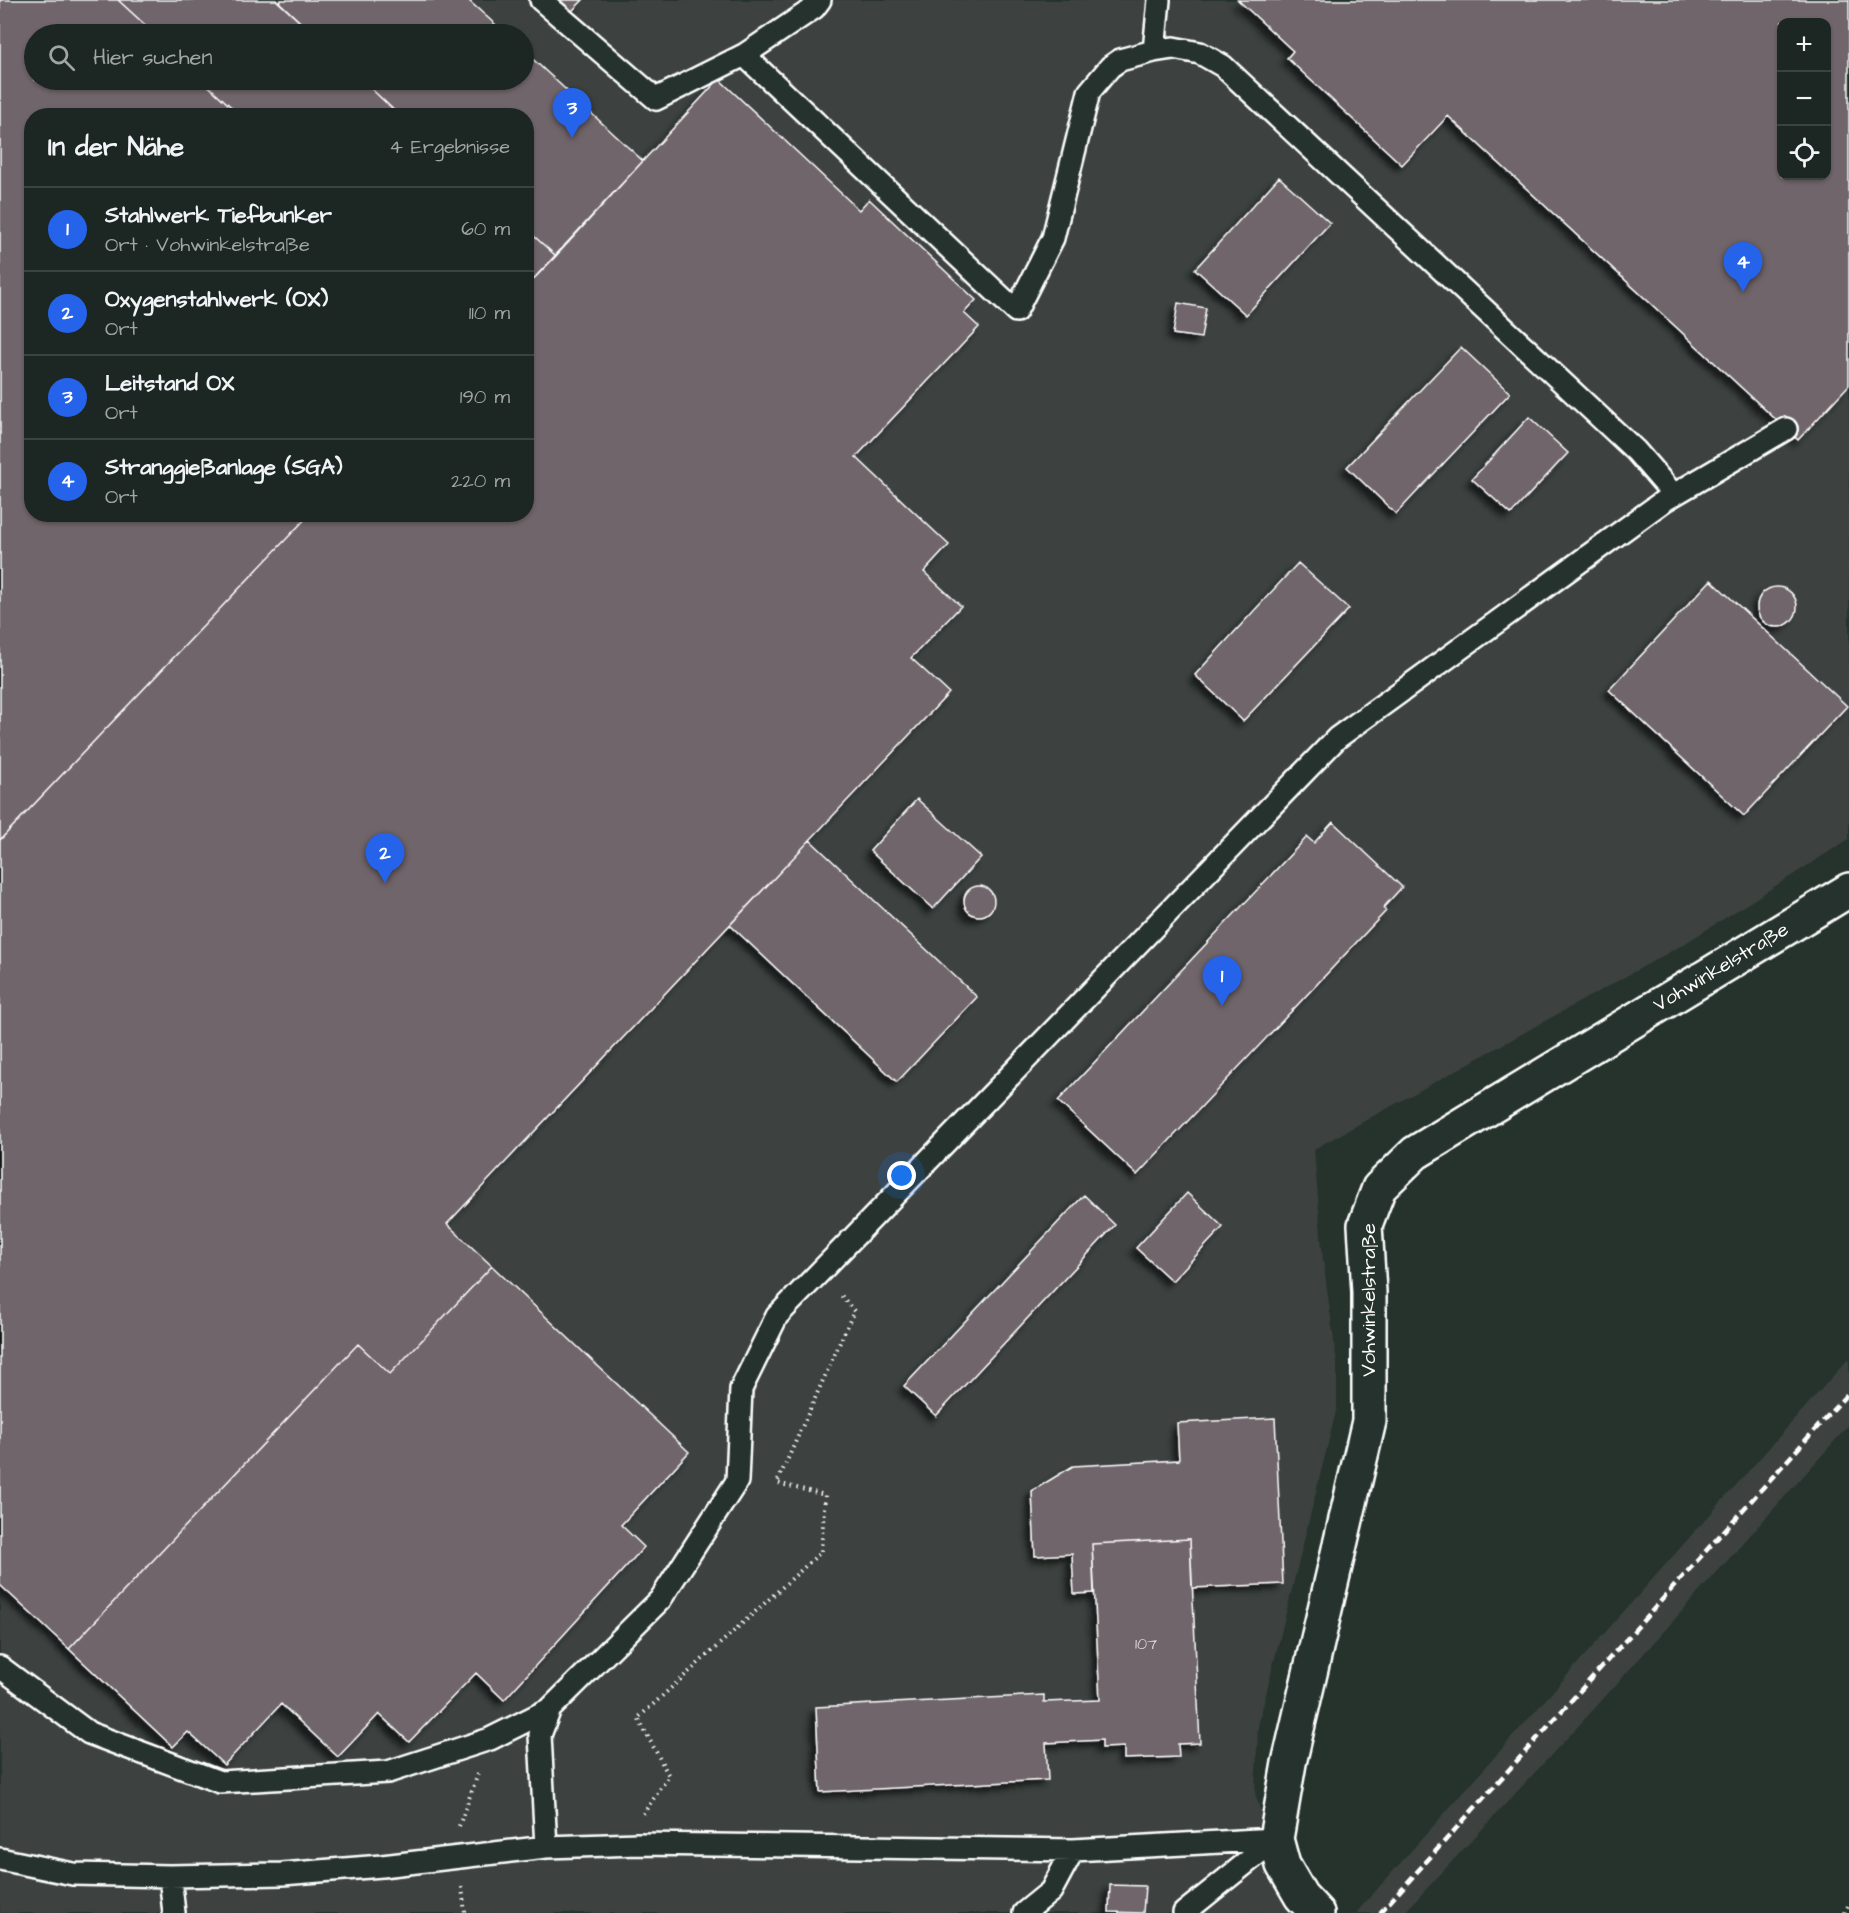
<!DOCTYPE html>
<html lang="de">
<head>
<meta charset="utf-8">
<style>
	:root { --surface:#1c2622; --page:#252e2a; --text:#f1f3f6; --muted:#a0a5a5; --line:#3a4340; --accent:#2563eb }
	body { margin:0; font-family:"Architects Daughter",sans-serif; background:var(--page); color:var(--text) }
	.controls { position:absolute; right:18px; top:18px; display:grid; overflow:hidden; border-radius:12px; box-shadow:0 2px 4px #0004 }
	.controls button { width:54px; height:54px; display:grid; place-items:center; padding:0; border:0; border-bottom:2px solid var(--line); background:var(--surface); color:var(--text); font:30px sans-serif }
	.you { position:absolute; left:902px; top:1176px; width:21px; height:21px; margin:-15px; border:4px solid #fff; border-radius:50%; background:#1a73e8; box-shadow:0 0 0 9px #1a73e833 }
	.badge { display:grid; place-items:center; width:39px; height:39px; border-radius:50%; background:var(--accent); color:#fff; font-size:20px; font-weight:700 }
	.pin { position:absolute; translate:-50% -50px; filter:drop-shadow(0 2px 3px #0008) }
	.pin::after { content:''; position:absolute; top:32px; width:21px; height:18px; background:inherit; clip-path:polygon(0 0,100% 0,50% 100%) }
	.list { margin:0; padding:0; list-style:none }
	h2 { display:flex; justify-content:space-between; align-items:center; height:78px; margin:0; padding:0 24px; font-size:26px }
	h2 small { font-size:20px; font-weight:400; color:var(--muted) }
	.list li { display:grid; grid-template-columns:39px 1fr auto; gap:18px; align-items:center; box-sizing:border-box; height:84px; padding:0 24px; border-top:2px solid var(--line) }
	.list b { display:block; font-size:22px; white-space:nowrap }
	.list p { margin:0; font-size:20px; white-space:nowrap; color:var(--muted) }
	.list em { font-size:20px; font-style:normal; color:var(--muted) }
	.icon { flex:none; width:33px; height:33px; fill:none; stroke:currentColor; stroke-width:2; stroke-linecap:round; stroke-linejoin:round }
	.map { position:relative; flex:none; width:1849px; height:1913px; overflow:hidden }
	.search { position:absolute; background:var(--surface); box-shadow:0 2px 4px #0004; left:24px; top:24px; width:510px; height:66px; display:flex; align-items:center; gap:15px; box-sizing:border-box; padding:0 21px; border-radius:33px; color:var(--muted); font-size:22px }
	.panel { position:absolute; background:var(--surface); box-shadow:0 2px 4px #0004; left:24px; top:108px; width:510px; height:414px; border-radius:24px }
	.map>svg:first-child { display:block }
</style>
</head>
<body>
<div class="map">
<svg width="1849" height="1913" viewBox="0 0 1849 1913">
	<defs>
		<filter id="shadow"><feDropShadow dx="-5.5" dy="5.5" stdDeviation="3" flood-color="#0009"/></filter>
	</defs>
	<rect width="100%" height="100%" fill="#26332d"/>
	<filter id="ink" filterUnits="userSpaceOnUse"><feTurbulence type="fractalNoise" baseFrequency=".0167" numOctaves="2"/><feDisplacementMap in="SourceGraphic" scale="12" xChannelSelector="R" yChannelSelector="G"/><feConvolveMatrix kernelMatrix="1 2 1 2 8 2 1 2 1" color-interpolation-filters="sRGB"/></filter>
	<g filter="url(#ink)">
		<path fill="#3c4240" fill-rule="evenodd" d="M0 0H1849V839L1684 944 1314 1149 1323 1260 1337 1363V1407L1258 1726 1255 1793 1292 1913H0ZM1782 22H1826V176H1782ZM34 34H524V80H34ZM32 116H526V514H32Z
			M1849 1358V1425L1595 1708 1404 1913H1356Z"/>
		<path fill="#6f656b" stroke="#fff" stroke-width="1.5" fill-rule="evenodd" filter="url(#shadow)" d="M0 0H118L155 34H34V80H202L241 116H32V514H310L0 840Z
			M118 0H276L313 34H155Z
			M281 0H468L506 34H313L279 2Z
			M558 0H583L571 12Z
			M1238 0H1849V385L1798 440 1448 116 1402 165 1287 58 1293 51ZM1782 22H1826V176H1782Z
			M524 51 643 161 556 256 526 229V116H400L362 80H524Z
			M719 79 859 210 869 199 976 300 964 313 979 327 856 457 949 545 924 572 961 606 911 658 949 693 447 1224 492 1266 390 1374 358 1344 69 1649 0 1585V840L310 514H526V287Z
			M202 80H362L400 116H241Z
			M1279 177 1330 223 1246 315 1195 269Z
			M526 229 556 256 526 287Z
			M1178 303 1206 308 1201 338 1173 334Z
			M1461 347 1510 393 1396 514 1347 467Z
			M1529 417 1568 453 1511 514 1472 479Z
			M1298 563 1349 609 1243 721 1195 675Z
			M1711 580 1847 706 1744 816 1609 690Z
			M1757 607a20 20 0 1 1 40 0a20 20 0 1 1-40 0Z
			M917 799 981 857 933 909 870 851Z
			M1333 822 1402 887 1383 908 1386 911 1137 1175 1058 1101 1307 837 1314 843Z
			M810 840 977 997 897 1082 730 925Z
			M964 901a15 15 0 1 1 30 0a15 15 0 1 1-30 0Z
			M1187 1193 1223 1227 1172 1281 1136 1248Z
			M1084 1195 1115 1225 936 1416 904 1386Z
			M492 1266 689 1452 621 1525 644 1547 504 1700 476 1673 409 1742 379 1714 338 1757 281 1704 224 1765 188 1732 173 1747 69 1649 358 1344 390 1374Z
			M1275 1418 1283 1584 1192 1588 1190 1539 1092 1544 1094 1593 1074 1594 1072 1554 1035 1556 1032 1491 1073 1466 1179 1460 1177 1423Z
			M1190 1539 1200 1743 1178 1744 1179 1757 1124 1759V1747L1102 1748V1740L1046 1743 1048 1780 820 1792 816 1707 1044 1695V1702L1100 1700 1092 1544Z
			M1110 1885 1145 1886 1143 1913 1109 1912Z"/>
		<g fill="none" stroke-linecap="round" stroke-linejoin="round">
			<defs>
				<path id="lane" d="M541 0 656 99 744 55 814 8 820 0
					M1154 51 1159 0
					M744 55 1016 311 1053 238 1089 92 1110 67 1120 60 1154 51 1173 48 1200 53 1223 66 1636 451 1674 495
					M0 1667 89 1733 220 1782 388 1772 490 1739 550 1709 660 1600 737 1481 741 1389 777 1316 851 1240 1337 738 1665 500 1786 429
					M546 1847 540 1735 550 1709
					M0 1859 73 1874 170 1876 282 1874 382 1866 546 1847 638 1844 1073 1850 1276 1839
					M170 1876 174 1913
					M1024 1913 1051 1891 1073 1850
					M1184 1913 1276 1839"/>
				<path id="street" d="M1317 1913 1301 1896 1283 1865 1276 1839 1289 1763 1369 1421V1292L1365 1225 1379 1188 1415 1153 1849 890"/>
			</defs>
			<use href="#lane" stroke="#fff" stroke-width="26"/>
			<use href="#street" stroke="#fff" stroke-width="38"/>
			<path stroke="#fff" stroke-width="4" stroke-dasharray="1.5 4.5" stroke-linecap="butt" d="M643 1814 669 1776 638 1718 821 1552 825 1495 777 1483 854 1311 840 1294
				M459 1826 478 1774
				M462 1887 465 1913
				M1845 1913 1849 1904"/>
			<use href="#lane" stroke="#26332d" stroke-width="21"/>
			<use href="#street" stroke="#26332d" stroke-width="33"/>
			<path stroke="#fff" stroke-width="4.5" stroke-dasharray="9 4.5" stroke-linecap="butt" d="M1380 1913 1849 1392"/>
		</g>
	</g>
	<g text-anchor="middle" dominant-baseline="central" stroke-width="4.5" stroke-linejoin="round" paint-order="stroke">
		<g font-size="16" fill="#dbd8da">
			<text x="1146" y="1644">107</text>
		</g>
		<g font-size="20" fill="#fff" stroke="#26332d">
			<text transform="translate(1721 967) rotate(-31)">Vohwinkelstraße</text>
			<text transform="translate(1369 1300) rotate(-90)">Vohwinkelstraße</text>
		</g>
	</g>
</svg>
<div class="controls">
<button>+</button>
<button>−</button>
<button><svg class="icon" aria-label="locate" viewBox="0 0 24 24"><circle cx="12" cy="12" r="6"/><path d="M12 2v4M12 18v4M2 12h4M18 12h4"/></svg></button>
</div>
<div class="you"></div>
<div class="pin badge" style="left:1222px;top:1006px">1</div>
<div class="pin badge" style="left:385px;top:883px">2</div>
<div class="pin badge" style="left:572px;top:138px">3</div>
<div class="pin badge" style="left:1743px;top:292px">4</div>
<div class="search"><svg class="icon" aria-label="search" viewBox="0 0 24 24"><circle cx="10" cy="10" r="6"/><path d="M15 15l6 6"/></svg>Hier suchen</div>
<section class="panel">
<h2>In der Nähe<small>4 Ergebnisse</small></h2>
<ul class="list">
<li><span class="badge">1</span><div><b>Stahlwerk Tiefbunker</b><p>Ort · Vohwinkelstraße</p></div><em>60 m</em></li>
<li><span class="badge">2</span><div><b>Oxygenstahlwerk (OX)</b><p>Ort</p></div><em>110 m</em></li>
<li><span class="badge">3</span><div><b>Leitstand OX</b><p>Ort</p></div><em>190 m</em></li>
<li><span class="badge">4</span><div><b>Stranggießanlage (SGA)</b><p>Ort</p></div><em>220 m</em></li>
</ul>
</section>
</div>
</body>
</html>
